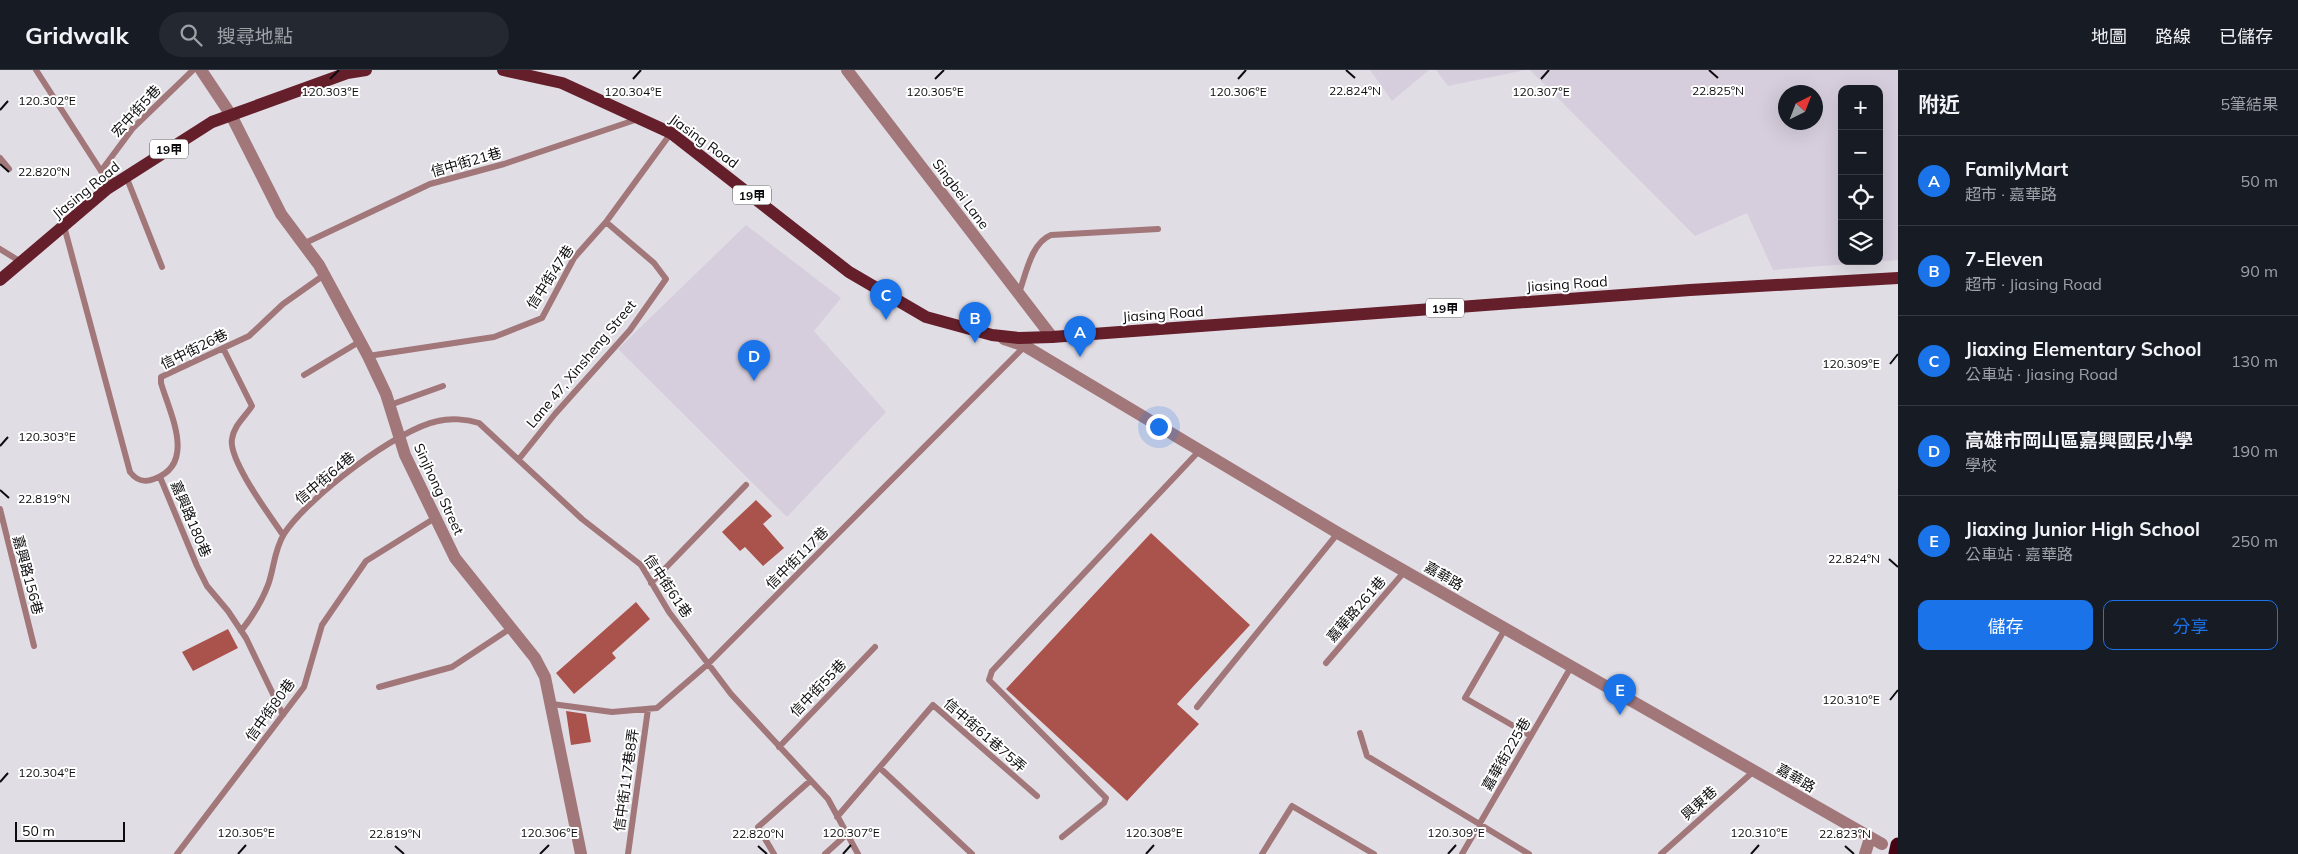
<!DOCTYPE html>
<html lang="zh-TW">
<head>
<meta charset="utf-8">
<style>
	:root { --surface:#171b24; --page:#242831; --text:#f1f3f6; --muted:#9ea1a6; --line:#363941; --accent:#1a73e8 }
	body { margin:0; font-family:Mulish,"Noto Sans TC",sans-serif; background:var(--page); color:var(--text) }
	.controls { position:absolute; right:15px; top:15px; display:grid; overflow:hidden; border-radius:10px; box-shadow:0 5px 20px #0002 }
	.controls button { width:45px; height:45px; display:grid; place-items:center; padding:0; border:0; border-bottom:1px solid var(--line); background:var(--surface); color:var(--text); font:25px sans-serif }
	.compass { position:absolute; left:1778px; top:15px; width:45px; height:45px; border-radius:50%; background:var(--surface); box-shadow:0 5px 20px #0002; rotate:42deg }
	.scale { position:absolute; left:15px; bottom:12px; width:110px; box-sizing:border-box; padding-left:5px; border:2px solid #0c0b0d; border-top:0; font-size:14px; line-height:18px; white-space:nowrap; color:#0c0b0d; -webkit-text-stroke:4px #fff; paint-order:stroke }
	.you { position:absolute; left:1158px; top:356px; width:18px; height:18px; margin:-12px; border:4px solid #fff; border-radius:50%; background:#1a73e8; box-shadow:0 0 0 8px #1a73e833 }
	.badge { display:grid; place-items:center; width:32px; height:32px; border-radius:50%; background:var(--accent); color:#fff; font-size:16px; font-weight:700 }
	.pin { position:absolute; translate:-50% -41px; filter:drop-shadow(0 1px 2px #0008) }
	.pin::after { content:''; position:absolute; top:26px; width:18px; height:15px; background:inherit; clip-path:polygon(0 0,100% 0,50% 100%) }
	.list { margin:0; padding:0; list-style:none }
	h2 { display:flex; justify-content:space-between; align-items:center; height:65px; margin:0; padding:0 20px; font-size:21px }
	h2 small { font-size:16px; font-weight:400; color:var(--muted) }
	.list li { display:grid; grid-template-columns:32px 1fr auto; gap:15px; align-items:center; box-sizing:border-box; height:90px; padding:0 20px; border-top:1px solid var(--line) }
	.list b { display:block; font-size:19px; white-space:nowrap }
	.list p { margin:0; font-size:16px; white-space:nowrap; color:var(--muted) }
	.list em { font-size:16px; font-style:normal; color:var(--muted) }
	.actions { display:flex; gap:10px; padding:15px 20px }
	.actions a { flex:1; padding:11px 0; border:1px solid var(--accent); border-radius:10px; text-align:center; font-size:18px; color:var(--accent) }
	.actions .main { background:var(--accent); color:#fff }
	.icon { flex:none; width:28px; height:28px; fill:none; stroke:currentColor; stroke-width:2; stroke-linecap:round; stroke-linejoin:round }
	.map { position:relative; flex:none; width:1898px; height:784px; overflow:hidden }
	header { display:flex; align-items:center; gap:30px; box-sizing:border-box; height:70px; padding:0 25px; background:var(--surface); border-bottom:1px solid var(--line) }
	header strong { font-size:24px }
	nav { display:flex; gap:28px; margin-inline-start:auto; font-size:18px }
	.search { width:350px; height:45px; background:var(--page); display:flex; align-items:center; gap:12px; box-sizing:border-box; padding:0 18px; border-radius:28px; color:var(--muted); font-size:19px }
	main { display:flex }
	aside { flex:1; background:var(--surface) }
	.map>svg:first-child { display:block }
</style>
</head>
<body>
<header>
<strong>Gridwalk</strong>
<div class="search"><svg class="icon" aria-label="search" viewBox="0 0 24 24"><circle cx="10" cy="10" r="6"/><path d="M15 15l6 6"/></svg>搜尋地點</div>
<nav><a>地圖</a><a>路線</a><a>已儲存</a></nav>
</header>
<main>
<div class="map">
<svg width="1898" height="784" viewBox="0 0 1898 784">
	<rect width="100%" height="100%" fill="#e1dde5"/>
	<path fill="#d6cedd" fill-rule="evenodd" d="M1370 0H1429L1392 31Z
		M1436 0H1525L1448 16Z
		M1530 0H1898V190L1773 200 1747 143 1695 166ZM1842 19H1879V191H1842ZM1816 22V52H1786V22Z
		M746 155 841 228 814 261 886 342 787 447 618 279Z"/>
	<path fill="#aa524c" d="M756 430 772 446 763 454 784 478 763 496 745 477 740 481 722 462Z
		M1151 463 1250 555 1177 634 1199 654 1127 731 1006 619Z
		M636 532 650 549 612 583 616 588 574 624 556 603Z
		M228 559 238 578 193 601 182 582Z
		M566 641 586 644 591 672 571 675Z"/>
	<g fill="none" stroke-linecap="round" stroke-linejoin="round">
		<path stroke="#a1777a" stroke-width="6" d="M36 0 101 101 116 113
			M0 88 9 99
			M101 101 133 58 193 0
			M126 106 162 197
			M64 156 130 402C137 411 144 413 154 409 197 394 170 344 161 313V307L249 266 283 234 324 205
			M303 174 430 114 504 94 638 49
			M0 179 21 192
			M1019 223C1026 204 1031 173 1051 165L1158 159
			M223 278 252 336C245 347 234 355 232 369 228 390 271 447 283 465
			M368 286 494 267 542 248 574 188 606 152 671 63
			M304 305 359 272
			M390 335 443 316
			M519 389 555 344 630 260 666 209 654 193 606 152
			M160 407 197 496 207 516 228 541 246 568 283 645
			M0 439 34 576
			M651 513 746 415
			M1505 559 1465 628 1531 666
			M241 561C252 547 262 531 268 515 274 499 274 480 284 464 306 429 397 359 438 351 450 348 467 349 479 353L582 449 641 495 669 542 731 624 828 729 858 784
			M1326 593 1405 501
			M379 617 452 597 511 558
			M552 634 612 642 657 638 708 594 1025 276
			M1197 637 1338 463
			M1360 663 1367 686 1529 784
			M779 677 875 577
			M880 698 972 784
			M837 747 933 635 1037 726
			M1062 767 1104 733 1106 728 989 610 992 601 1200 380
			M177 784 304 617 322 555 366 491 435 448
			M628 784 648 639
			M774 784 758 757 810 711
			M825 784 846 765
			M1262 784 1292 736 1374 784
			M1462 784 1571 597
			M1661 784 1754 701"/>
		<path stroke="#a1777a" stroke-width="12" d="M847 0 1052 267
			M1865 784 1870 768"/>
		<path stroke="#a1777a" stroke-width="12" d="M201 0 231 45 281 144 319 195 368 286 386 324 405 385 455 488 535 588 545 607 581 784
			M1004 269 1025 276 1338 463 1882 774"/>
		<path stroke="#651f2b" stroke-width="12" d="M503 0 562 13 671 63 849 202 926 247 992 265 1019 268 1052 267 1690 220 1898 208
			M0 210 107 119 212 52 347 3 366 0"/>
		<path stroke="#450515" stroke-width="15" d="M1896 784 1898 775"/>
	</g>
	<path fill="none" stroke="#0c0b0d" stroke-width="2" d="M1346 0 1355 8M1709 0 1718 8M330 9 339 0M633 9 641 0M935 9 944 0M1238 9 1246 0M1541 9 1549 0M0 40 8 31M0 94 9 102M1890 294 1898 284M0 376 8 367M0 420 9 428M1889 489 1898 497M1890 630 1898 620M0 712 8 703M395 776 404 784M758 776 767 784M1845 776 1854 784M238 784 246 775M540 784 549 775M843 784 851 775M1146 784 1154 775M1448 784 1456 775M1751 784 1759 775"/>
	<g text-anchor="middle" dominant-baseline="central" stroke-width="4" stroke-linejoin="round" paint-order="stroke">
		<g fill="#fff" stroke="#555456" stroke-width="1">
			<rect x="150" y="69.5" width="38" height="19" rx="4"/>
			<rect x="733" y="115.5" width="38" height="19" rx="4"/>
			<rect x="1426" y="228.5" width="38" height="19" rx="4"/>
		</g>
		<g font-size="12" font-weight="bold" fill="#0c0b0d">
			<text x="169" y="79">19甲</text>
			<text x="752" y="125">19甲</text>
			<text x="1445" y="238">19甲</text>
		</g>
		<g font-size="14" fill="#0c0b0d" stroke="#fff">
			<text transform="translate(136 41) rotate(-47)">宏中街5巷</text>
			<text transform="translate(704 71) rotate(36)">Jiasing Road</text>
			<text transform="translate(466 92) rotate(-16)">信中街21巷</text>
			<text transform="translate(86 120) rotate(-39)">Jiasing Road</text>
			<text transform="translate(961 124) rotate(53)">Singbei Lane</text>
			<text transform="translate(550 207) rotate(-57)">信中街47巷</text>
			<text transform="translate(1567 214) rotate(-4)">Jiasing Road</text>
			<text transform="translate(1163 244) rotate(-4)">Jiasing Road</text>
			<text transform="translate(194 279) rotate(-26)">信中街26巷</text>
			<text transform="translate(581 294) rotate(-50)">Lane 47, Xinsheng Street</text>
			<text transform="translate(325 408) rotate(-40)">信中街64巷</text>
			<text transform="translate(439 419) rotate(65)">Sinjhong Street</text>
			<text transform="translate(191 449) rotate(67)">嘉興路180巷</text>
			<text transform="translate(797 488) rotate(-45)">信中街117巷</text>
			<text transform="translate(28 505) rotate(75)">嘉興路156巷</text>
			<text transform="translate(1444 506) rotate(30)">嘉華路</text>
			<text transform="translate(668 516) rotate(56)">信中街61巷</text>
			<text transform="translate(1356 539) rotate(-49)">嘉華路261巷</text>
			<text transform="translate(818 618) rotate(-46)">信中街55巷</text>
			<text transform="translate(270 640) rotate(-54)">信中街80巷</text>
			<text transform="translate(985 665) rotate(41)">信中街61巷75弄</text>
			<text transform="translate(1506 684) rotate(-60)">嘉華街225巷</text>
			<text transform="translate(1796 708) rotate(30)">嘉華路</text>
			<text transform="translate(626 710) rotate(-82)">信中街117巷8弄</text>
			<text transform="translate(1699 733) rotate(-42)">興東巷</text>
		</g>
	</g>
	<g font-size="12" text-anchor="middle" fill="#0c0b0d" stroke="#fff" stroke-width="4" stroke-linejoin="round" paint-order="stroke">
		<text x="1718" y="25">22.825°N</text>
		<text x="1355" y="25">22.824°N</text>
		<text x="330" y="26">120.303°E</text>
		<text x="935" y="26">120.305°E</text>
		<text x="1238" y="26">120.306°E</text>
		<text x="1541" y="26">120.307°E</text>
		<text x="633" y="26">120.304°E</text>
		<text x="47" y="35">120.302°E</text>
		<text x="44" y="106">22.820°N</text>
		<text x="1851" y="298">120.309°E</text>
		<text x="47" y="371">120.303°E</text>
		<text x="44" y="433">22.819°N</text>
		<text x="1854" y="493">22.824°N</text>
		<text x="1851" y="634">120.310°E</text>
		<text x="47" y="707">120.304°E</text>
		<text x="246" y="767">120.305°E</text>
		<text x="549" y="767">120.306°E</text>
		<text x="851" y="767">120.307°E</text>
		<text x="1154" y="767">120.308°E</text>
		<text x="1456" y="767">120.309°E</text>
		<text x="1759" y="767">120.310°E</text>
		<text x="395" y="768">22.819°N</text>
		<text x="758" y="768">22.820°N</text>
		<text x="1845" y="768">22.823°N</text>
	</g>
</svg>
<div class="controls">
<button>+</button>
<button>−</button>
<button><svg class="icon" aria-label="locate" viewBox="0 0 24 24"><circle cx="12" cy="12" r="6"/><path d="M12 2v4M12 18v4M2 12h4M18 12h4"/></svg></button>
<button><svg class="icon" aria-label="layers" viewBox="0 0 24 24"><path d="M12 4l9 5-9 5-9-5zM3 14l9 5 9-5"/></svg></button>
</div>
<svg class="compass" viewBox="-18 -18 36 36"><path d="M0-13l5 13h-10z" fill="#e53935"/><path d="M0 13l5-13h-10z" fill="#9ea1a6"/></svg>
<div class="scale">50 m</div>
<div class="you"></div>
<div class="pin badge" style="left:1080px;top:287px">A</div>
<div class="pin badge" style="left:975px;top:273px">B</div>
<div class="pin badge" style="left:886px;top:250px">C</div>
<div class="pin badge" style="left:754px;top:311px">D</div>
<div class="pin badge" style="left:1620px;top:645px">E</div>
</div>
<aside>
<h2>附近<small>5筆結果</small></h2>
<ul class="list">
<li><span class="badge">A</span><div><b>FamilyMart</b><p>超市 · 嘉華路</p></div><em>50 m</em></li>
<li><span class="badge">B</span><div><b>7-Eleven</b><p>超市 · Jiasing Road</p></div><em>90 m</em></li>
<li><span class="badge">C</span><div><b>Jiaxing Elementary School</b><p>公車站 · Jiasing Road</p></div><em>130 m</em></li>
<li><span class="badge">D</span><div><b>高雄市岡山區嘉興國民小學</b><p>學校</p></div><em>190 m</em></li>
<li><span class="badge">E</span><div><b>Jiaxing Junior High School</b><p>公車站 · 嘉華路</p></div><em>250 m</em></li>
</ul>
<div class="actions"><a class="main">儲存</a><a>分享</a></div>
</aside>
</main>
</body>
</html>
